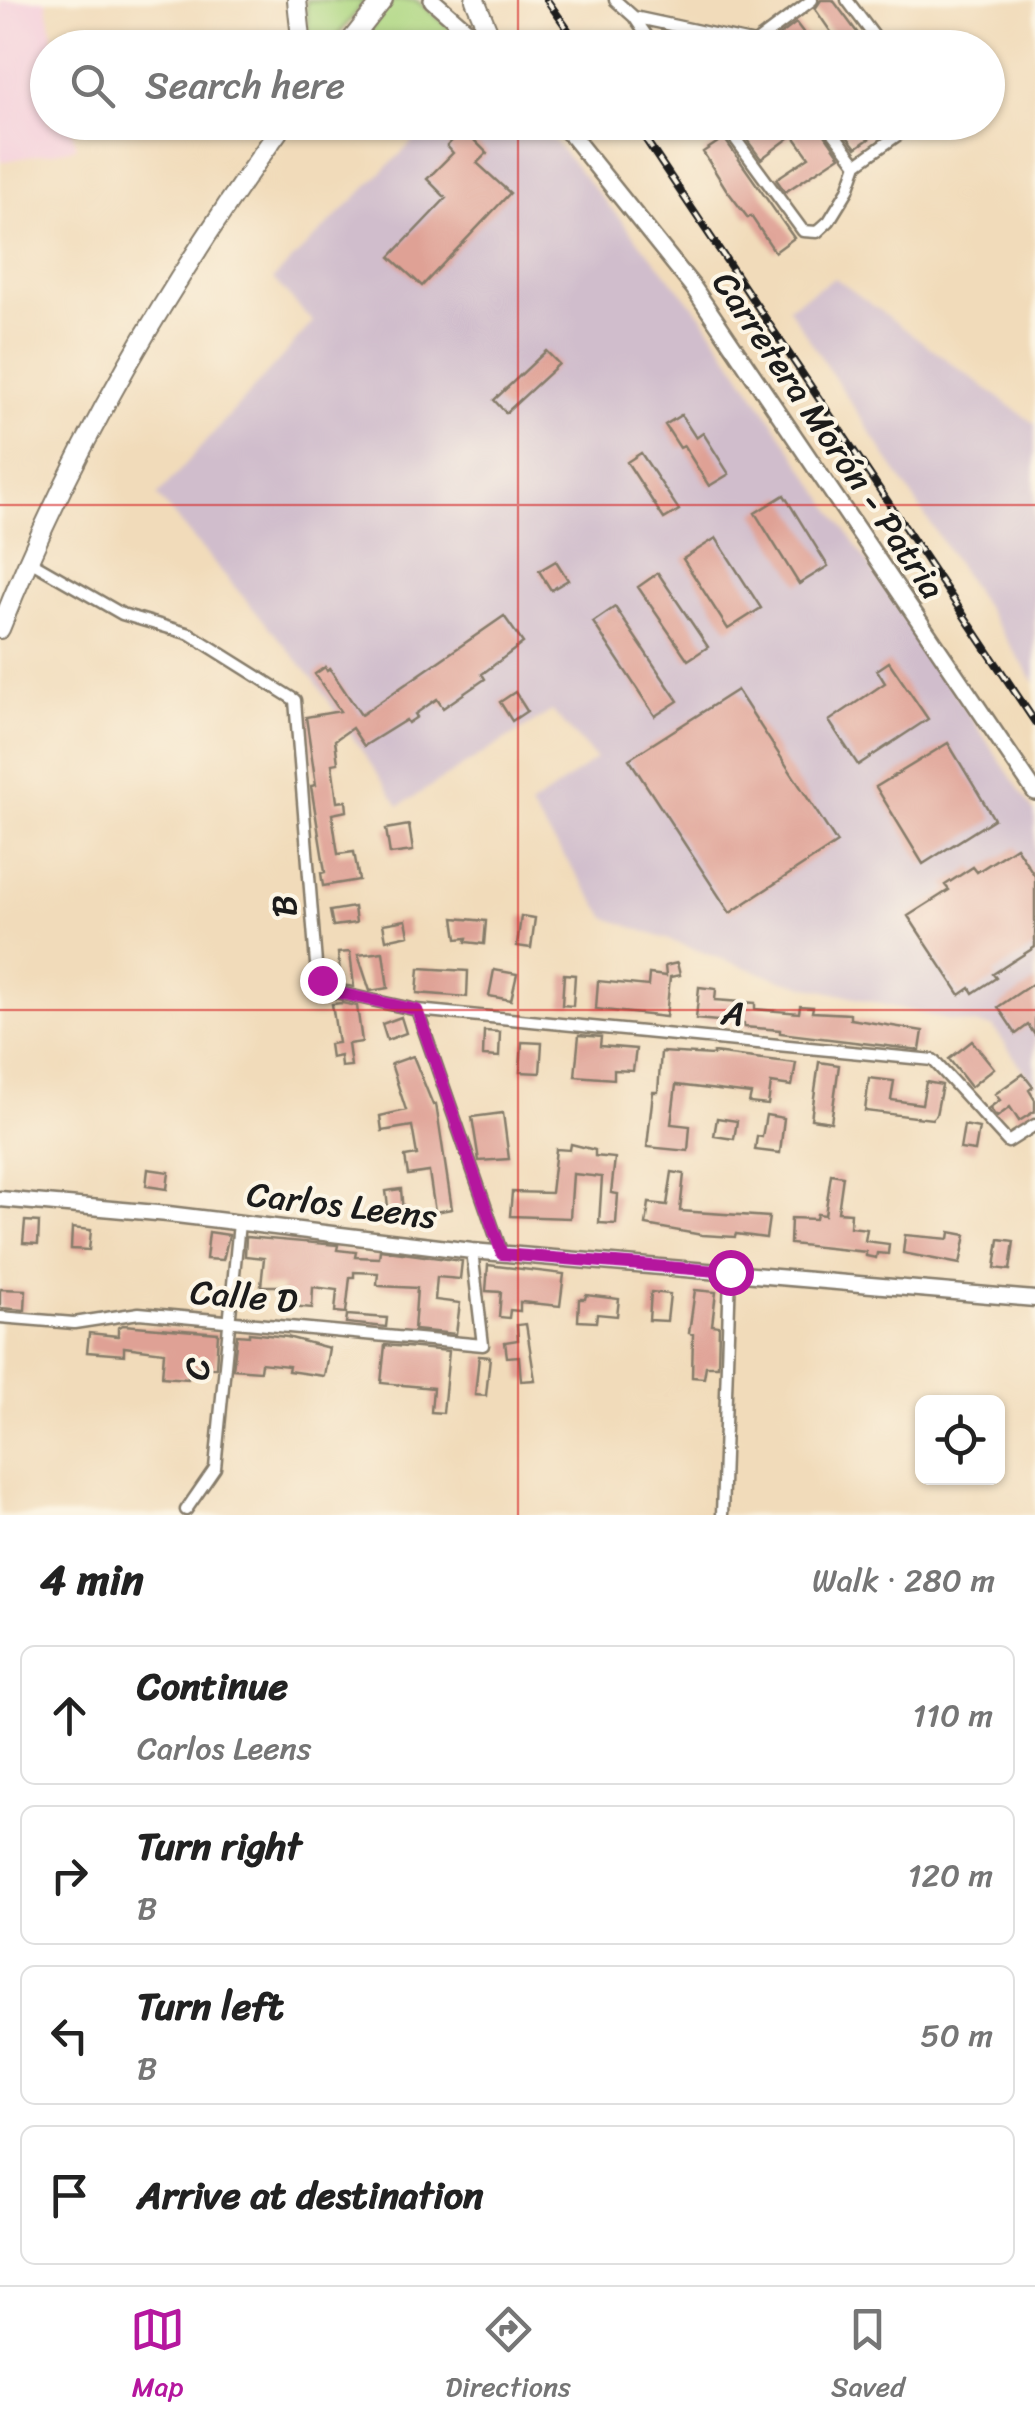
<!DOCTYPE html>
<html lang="en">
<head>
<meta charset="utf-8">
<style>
	:root { --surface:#fff; --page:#f6f6f6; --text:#222; --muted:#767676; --line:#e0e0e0; --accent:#b5179e }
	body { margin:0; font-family:Sriracha,sans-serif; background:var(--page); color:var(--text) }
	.controls { position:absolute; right:30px; bottom:30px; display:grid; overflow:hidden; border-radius:15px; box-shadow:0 2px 8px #0004 }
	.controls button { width:90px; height:90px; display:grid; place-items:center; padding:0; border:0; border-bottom:2px solid var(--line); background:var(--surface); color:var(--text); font:50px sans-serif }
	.stop { position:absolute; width:30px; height:30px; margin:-22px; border:8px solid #b5179e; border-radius:50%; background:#fff }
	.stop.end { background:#b5179e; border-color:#fff; box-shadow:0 2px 10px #0008 }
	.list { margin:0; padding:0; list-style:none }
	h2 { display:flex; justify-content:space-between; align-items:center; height:130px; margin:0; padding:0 40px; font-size:42px }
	h2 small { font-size:32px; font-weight:400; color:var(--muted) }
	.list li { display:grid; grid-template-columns:65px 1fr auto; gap:30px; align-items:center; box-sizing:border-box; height:140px; margin:0 20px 20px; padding:0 20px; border:2px solid var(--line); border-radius:15px }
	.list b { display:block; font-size:38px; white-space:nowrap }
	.list p { margin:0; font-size:32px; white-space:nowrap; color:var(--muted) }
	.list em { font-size:32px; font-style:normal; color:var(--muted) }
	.icon { flex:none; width:55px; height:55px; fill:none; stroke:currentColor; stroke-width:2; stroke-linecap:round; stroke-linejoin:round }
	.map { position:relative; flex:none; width:1035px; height:1515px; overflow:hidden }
	.search { position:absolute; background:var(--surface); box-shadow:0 2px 8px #0004; left:30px; right:30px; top:30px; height:110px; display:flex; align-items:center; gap:25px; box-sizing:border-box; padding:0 35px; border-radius:55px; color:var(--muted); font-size:38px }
	.sheet { height:770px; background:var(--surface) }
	nav { display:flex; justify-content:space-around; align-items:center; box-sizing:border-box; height:140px; border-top:2px solid var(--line); background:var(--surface); font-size:28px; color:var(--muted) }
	nav a { display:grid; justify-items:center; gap:5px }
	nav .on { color:var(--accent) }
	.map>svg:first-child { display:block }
</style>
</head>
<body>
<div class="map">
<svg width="1035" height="1515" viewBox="0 0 1035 1515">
	<rect width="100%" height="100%" fill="#fcf5e5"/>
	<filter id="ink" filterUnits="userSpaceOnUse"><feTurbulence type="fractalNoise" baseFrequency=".01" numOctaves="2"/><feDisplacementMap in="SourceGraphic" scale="20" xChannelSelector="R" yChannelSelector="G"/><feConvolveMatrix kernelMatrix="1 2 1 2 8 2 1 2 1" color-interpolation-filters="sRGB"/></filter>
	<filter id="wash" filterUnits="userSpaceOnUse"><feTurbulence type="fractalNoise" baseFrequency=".0048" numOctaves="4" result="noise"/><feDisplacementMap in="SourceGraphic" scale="40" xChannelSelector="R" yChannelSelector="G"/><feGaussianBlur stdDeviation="2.25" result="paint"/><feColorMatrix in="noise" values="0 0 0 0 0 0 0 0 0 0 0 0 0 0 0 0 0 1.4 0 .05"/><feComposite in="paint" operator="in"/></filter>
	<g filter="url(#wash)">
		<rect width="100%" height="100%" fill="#f1dbba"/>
		<path fill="#f4cfdc" d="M0 0H46L55 47 48 48V122L71 123 76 148 0 162Z"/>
		<path fill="#d0bdcc" d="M432 123H512L554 141 702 316 1035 813V1086L993 1027 952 1021 784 981 607 918 530 807 596 759 552 711 399 806 315 681 157 496 313 322 273 279Z
			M835 278 1035 424V683L788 307Z"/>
		<path fill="#aed782" stroke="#657a4f" stroke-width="2.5" d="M306 0H366L328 48 309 47Z
			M395 0H416L474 47 357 48 389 3Z"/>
		<g id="blocks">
			<path fill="#dfa195" d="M821 0H833L862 39 851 48H842L815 9Z
				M796 23 815 48H782L776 38Z
				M740 122H770L775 129 784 122H816L840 156 785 192 776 179 809 157 793 135 761 159 739 129 743 126Z
				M836 122H878L883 129 856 148Z
				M463 129 487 153 477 163 510 193 422 286 390 257 446 198 427 179 453 153 447 146Z
				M724 138 794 238 775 252 751 216 748 218 726 189 703 152Z
				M546 351 559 364 506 413 494 400Z
				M681 415 696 438 703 433 729 474 709 486 684 446 680 448 665 425Z
				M641 453 679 510 664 519 627 462Z
				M784 495 828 566 799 584 755 513Z
				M716 538 761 608 728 629 683 559Z
				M556 561 568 580 551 590 539 571Z
				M658 573 708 647 688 660 638 587Z
				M615 607 678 701 655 716 593 622Z
				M504 616 523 643 482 674 485 679 443 708 437 699 415 714 417 717 408 723 406 720 364 746 352 728 335 740 338 763 332 764 337 802 346 801 347 811 332 814 338 854 354 852 359 880 323 886 321 873 325 872 311 786 316 785 306 717 340 711 315 674 325 667 327 671 330 669 361 715Z
				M889 662 928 719 858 765 829 721 885 683 877 670Z
				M737 690 837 843 730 913 629 759Z
				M515 692 527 711 512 721 500 702Z
				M948 743 994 819 923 864 876 787Z
				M409 825 413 851 390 854 386 829Z
				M1016 847 1035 876V947L993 974 996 978 973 993 970 988 960 995 908 916 949 890 945 885 973 867 977 872Z
				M354 907 356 923 333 926 330 911Z
				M521 916 535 918 531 948 517 946Z
				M454 918 486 921 484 944 466 942 467 938 457 939Z
				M406 920 409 935 386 940 383 924Z
				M350 952 354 987 341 985 338 953Z
				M383 952 388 988 370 991 358 955Z
				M677 963 680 975 670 977 666 1017 596 1009 598 981 648 986 649 974 666 976 665 966Z
				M419 968 468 971 467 997 417 993Z
				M494 970 517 974 511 1000 489 996Z
				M564 974 575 975 573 1006 562 1005Z
				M1035 982V1035L1028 1025 1016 1034 998 1007Z
				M699 987 716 989 715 1000 755 1003V1009L799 1013 800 1006 813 1007 812 1012 850 1014V1019L923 1031 920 1050 780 1033V1030L744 1027V1024L729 1022 696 1019Z
				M342 1003 357 1006 362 1042 348 1044 351 1066 341 1067 340 1056 331 1058 329 1044 338 1043 332 1004Z
				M401 1017 406 1033 387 1040 382 1024Z
				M484 1031 500 1032 499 1057 483 1056Z
				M579 1035 601 1037 600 1046 636 1049 633 1071 614 1070V1079L575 1076Z
				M972 1041 994 1068 971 1087 949 1059Z
				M522 1042 542 1043 540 1073 520 1072Z
				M661 1052 713 1055V1053L796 1063 792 1086 771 1083 768 1105 749 1103 751 1094 676 1085 671 1124 690 1126 688 1151 647 1147 653 1092H658Z
				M413 1056 433 1105 436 1104 452 1209 435 1212 429 1172 408 1175 405 1157 417 1155 412 1126 382 1131 380 1116 406 1110 391 1064Z
				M819 1062 839 1065 831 1122 811 1119Z
				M1023 1074 1033 1087 1029 1090 1035 1100V1111L1019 1121 1010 1107 997 1117 989 1108 1000 1100 995 1094Z
				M869 1078 894 1081 891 1100 922 1104 926 1082 942 1085 936 1115 932 1119 865 1111Z
				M503 1113 509 1159 479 1161 472 1117Z
				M766 1115 784 1118 780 1153 755 1150 757 1136 762 1137Z
				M717 1118 737 1121 734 1139 714 1136Z
				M964 1125 979 1128 975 1151 960 1149Z
				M571 1144 595 1150V1156L615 1158 611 1193 618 1194 616 1224 599 1223 602 1177 573 1174 570 1218 510 1216 512 1192 551 1193 556 1149 570 1150Z
				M148 1169 169 1172 167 1189 146 1186Z
				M672 1172 684 1174 680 1211 769 1217 766 1238 736 1234 735 1237 702 1235 646 1225 649 1203 667 1205Z
				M831 1174 843 1176 838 1212 851 1213 850 1227 867 1229 865 1241 889 1244 888 1254 877 1253 876 1258 866 1256V1252L790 1244 791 1218 816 1219 817 1214 825 1215Z
				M401 1189 403 1213 389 1215 386 1191Z
				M25 1221 39 1222 38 1244 23 1243Z
				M72 1228 91 1230 89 1250 71 1249Z
				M209 1232 229 1235 223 1260 206 1259Z
				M950 1232 966 1235 960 1264 903 1253 905 1235 949 1239Z
				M246 1237 338 1245 337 1250 356 1252 355 1257 379 1258 380 1250 462 1261 460 1279 437 1277 435 1300 460 1303 456 1334 414 1330 417 1288 380 1286 377 1284 378 1273 354 1272V1277H350L346 1313 335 1312 337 1290 313 1287 312 1308 280 1305 282 1286H261L264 1258 245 1256Z
				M999 1239 1014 1241 1010 1270 995 1268Z
				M488 1265 564 1274 560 1306 520 1302V1311L510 1310 509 1318 499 1317 501 1292 486 1291Z
				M0 1289 26 1290 25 1310 0 1308Z
				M695 1290 716 1292 712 1325 719 1326 718 1366H706L704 1378 692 1377 693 1334 689 1333Z
				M651 1292 670 1294 667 1321 649 1320Z
				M586 1295 619 1299 617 1316 597 1314 596 1322 578 1321 579 1299H585Z
				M347 1315 387 1318 386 1327 346 1323Z
				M526 1324 535 1380 521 1381 519 1356 507 1357 505 1342 518 1340 517 1325Z
				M123 1325 218 1333 216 1368 189 1367 188 1379 162 1377 164 1352 124 1347V1355L87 1352 89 1333 118 1336V1328Z
				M249 1333 287 1337 329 1348 324 1376 288 1371 289 1366 261 1363 260 1371 233 1369 237 1335 249 1336Z
				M385 1345 449 1351 443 1413 431 1412 433 1388 381 1383Z
				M479 1356 490 1357 486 1396 475 1395Z"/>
		</g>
	</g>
	<g filter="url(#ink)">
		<use href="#blocks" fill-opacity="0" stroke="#867c6b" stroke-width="2.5"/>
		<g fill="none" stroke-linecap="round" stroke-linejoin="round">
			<defs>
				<path id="minor" d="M615 0 634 17 655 48
					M847 0 883 48
					M634 17 755 43 762 48
					M755 43 812 0
					M723 122 803 231 817 232 829 221 848 190 857 164 916 122
					M825 122 857 164
					M28 560 122 614 190 634 295 700 316 964 322 981 330 991 417 1010 933 1060 1008 1142 1035 1125
					M417 1010 502 1254
					M0 1317 74 1323 139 1313 483 1345 472 1251
					M186 1510 215 1468 239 1223
					M722 1515 730 1273"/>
				<path id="tertiary" d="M0 1199 168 1214 472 1251 1035 1299"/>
				<path id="secondary" d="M432 0 487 48
					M564 126 693 287 1035 792"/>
				<path id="primary" d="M297 0 302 48
					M475 0 495 48
					M345 48 383 0
					M557 122 570 132
					M0 629C73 445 169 283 285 122"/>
			</defs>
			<use href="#minor" stroke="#867c6b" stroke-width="15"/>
			<use href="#tertiary" stroke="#867c6b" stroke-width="19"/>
			<use href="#secondary" stroke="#867c6b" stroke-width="20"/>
			<use href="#primary" stroke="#867c6b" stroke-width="22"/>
			<use href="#minor" stroke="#fff" stroke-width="10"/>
			<use href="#tertiary" stroke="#fff" stroke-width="14"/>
			<use href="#secondary" stroke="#fff" stroke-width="15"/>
			<use href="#primary" stroke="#fff" stroke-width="18"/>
			<defs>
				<path id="rail" d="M547 0 581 48
					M634 122 1035 722"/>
			</defs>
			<use href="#rail" stroke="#1c1c1c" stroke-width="8"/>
			<use href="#rail" stroke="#fcf5e5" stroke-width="4" stroke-dasharray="11" stroke-linecap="butt"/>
		</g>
	</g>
	<g fill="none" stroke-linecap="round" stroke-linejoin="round" filter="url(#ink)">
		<path stroke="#b5179e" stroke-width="12" d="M322 980 330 991 417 1010 502 1254 730 1272"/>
	</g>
	<path fill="none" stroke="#d62828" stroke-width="2.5" stroke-opacity="0.55" d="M518 0V48M518 122V1515M0 505H1035M0 1010H1035"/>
	<g text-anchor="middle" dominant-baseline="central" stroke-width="8" stroke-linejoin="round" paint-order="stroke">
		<g font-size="35" fill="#1c1c1c" stroke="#fcf5e5">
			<text transform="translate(829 435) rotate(56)">Carretera Morón - Patria</text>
			<text transform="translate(284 906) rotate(-94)">B</text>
			<text transform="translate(733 1013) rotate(5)">A</text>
			<text transform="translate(342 1205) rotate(7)">Carlos Leens</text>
			<text transform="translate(244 1296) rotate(5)">Calle D</text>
			<text transform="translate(197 1369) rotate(-84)">C</text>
		</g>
	</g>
</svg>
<div class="controls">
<button><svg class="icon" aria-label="locate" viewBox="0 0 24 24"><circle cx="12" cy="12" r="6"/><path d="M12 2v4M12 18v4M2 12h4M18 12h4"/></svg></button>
</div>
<div class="stop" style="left:730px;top:1272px"></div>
<div class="stop end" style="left:322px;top:980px"></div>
<div class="search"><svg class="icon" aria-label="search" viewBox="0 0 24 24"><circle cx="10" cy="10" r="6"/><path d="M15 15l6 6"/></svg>Search here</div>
</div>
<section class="sheet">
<h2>4 min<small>Walk · 280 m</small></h2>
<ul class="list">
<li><svg class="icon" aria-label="ahead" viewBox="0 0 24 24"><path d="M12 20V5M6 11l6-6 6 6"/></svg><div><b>Continue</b><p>Carlos Leens</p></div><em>110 m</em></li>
<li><svg class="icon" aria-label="right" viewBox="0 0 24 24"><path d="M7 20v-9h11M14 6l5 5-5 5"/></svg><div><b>Turn right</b><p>B</p></div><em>120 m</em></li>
<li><svg class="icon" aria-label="left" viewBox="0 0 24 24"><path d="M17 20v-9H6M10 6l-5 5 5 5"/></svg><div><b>Turn left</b><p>B</p></div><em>50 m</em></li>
<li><svg class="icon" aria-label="arrive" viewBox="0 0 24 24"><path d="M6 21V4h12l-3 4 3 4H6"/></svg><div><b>Arrive at destination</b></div></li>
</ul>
</section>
<nav>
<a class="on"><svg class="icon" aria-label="map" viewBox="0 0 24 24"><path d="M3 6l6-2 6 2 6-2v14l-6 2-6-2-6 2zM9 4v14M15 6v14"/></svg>Map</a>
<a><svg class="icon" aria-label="directions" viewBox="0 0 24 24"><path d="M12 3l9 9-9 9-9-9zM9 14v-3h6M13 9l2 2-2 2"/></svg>Directions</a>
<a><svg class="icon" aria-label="saved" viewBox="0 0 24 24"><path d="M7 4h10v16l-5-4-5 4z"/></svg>Saved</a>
</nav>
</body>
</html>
